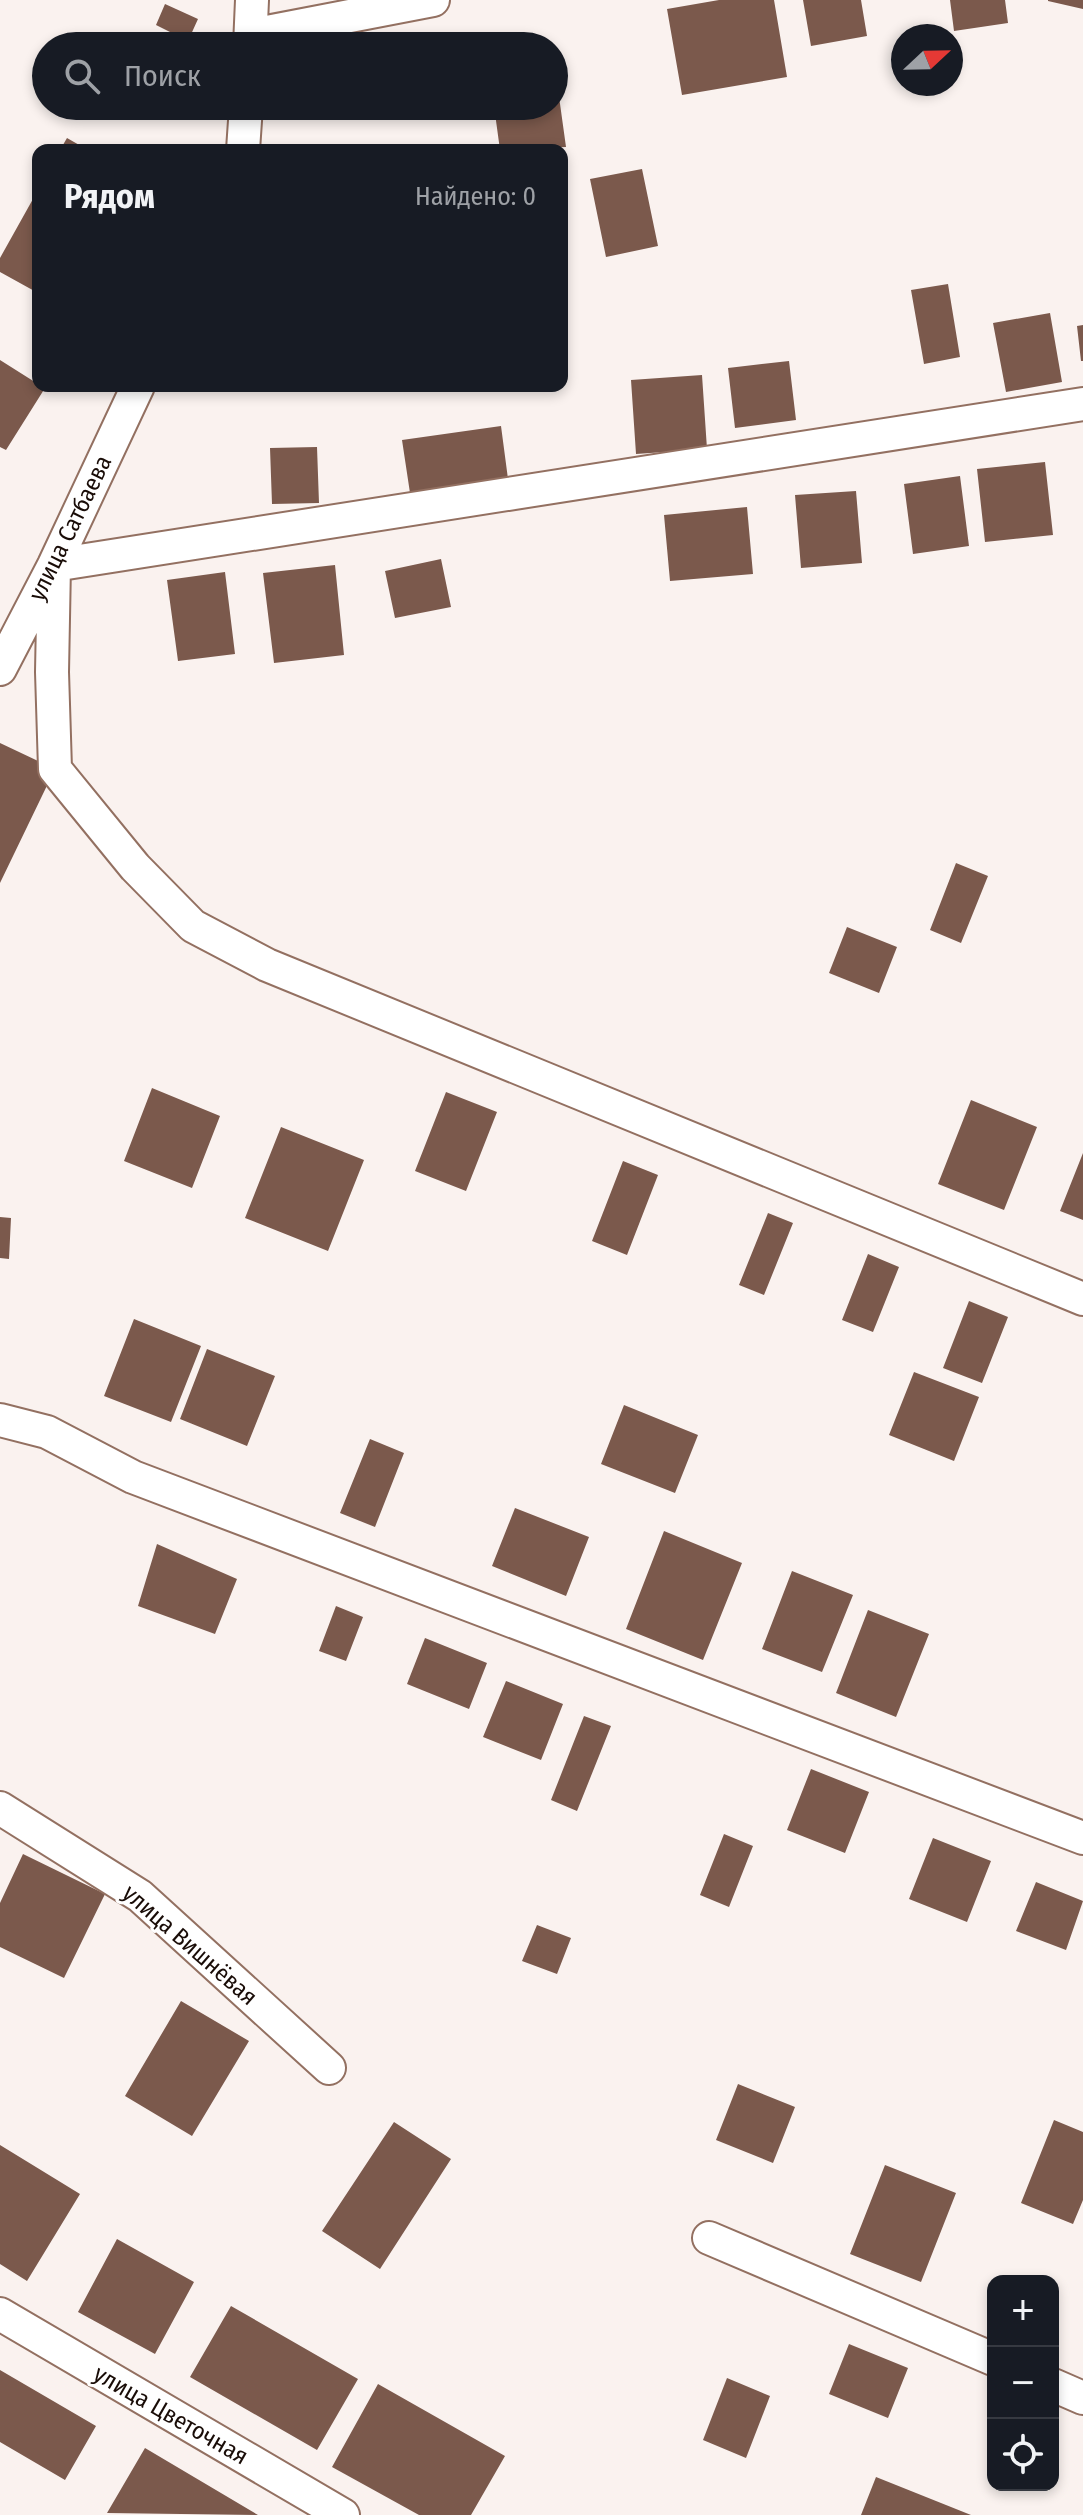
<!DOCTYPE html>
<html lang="ru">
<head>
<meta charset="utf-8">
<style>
	:root { --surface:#171b24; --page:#20242c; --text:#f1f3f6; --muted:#9ea1a6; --line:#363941 }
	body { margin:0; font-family:"Fira Sans Condensed",sans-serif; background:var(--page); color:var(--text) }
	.controls { position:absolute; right:24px; bottom:24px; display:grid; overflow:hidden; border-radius:16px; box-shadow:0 4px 12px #0003 }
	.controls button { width:72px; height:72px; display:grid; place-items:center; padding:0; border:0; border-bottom:2px solid var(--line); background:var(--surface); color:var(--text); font:40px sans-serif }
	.compass { position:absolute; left:891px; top:24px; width:72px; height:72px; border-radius:50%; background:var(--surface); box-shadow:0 4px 12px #0003; rotate:68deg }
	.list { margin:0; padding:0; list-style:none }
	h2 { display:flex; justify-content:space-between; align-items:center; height:104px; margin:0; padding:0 32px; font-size:34px }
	h2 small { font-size:26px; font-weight:400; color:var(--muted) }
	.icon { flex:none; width:44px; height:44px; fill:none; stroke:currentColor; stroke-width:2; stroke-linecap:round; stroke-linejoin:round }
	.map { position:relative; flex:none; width:1083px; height:2515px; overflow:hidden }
	.search { position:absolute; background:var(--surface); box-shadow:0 4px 12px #0003; left:32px; top:32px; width:536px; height:88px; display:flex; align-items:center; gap:20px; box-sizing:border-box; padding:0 28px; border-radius:44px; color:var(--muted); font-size:30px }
	.panel { position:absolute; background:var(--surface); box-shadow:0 4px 12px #0003; left:32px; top:144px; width:536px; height:248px; border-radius:16px }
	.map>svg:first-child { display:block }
</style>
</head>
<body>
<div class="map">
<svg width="1083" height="2515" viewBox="0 0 1083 2515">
	<rect width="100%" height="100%" fill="#faf2ef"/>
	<path fill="#7b594c" d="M719 0H774L787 77 682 95 667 9Z
		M803 0H861L867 36 811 46Z
		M950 0H1005L1008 23 954 31Z
		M1048 0H1083V9L1048 1Z
		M165 4 198 19 188 41 156 25Z
		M556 75 566 147 500 150 494 106H554Z
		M67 138 88 150H60Z
		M642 169 658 246 606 257 590 179Z
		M38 190V293L0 272V258Z
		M948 284 960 357 924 364 911 290Z
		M1050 313 1062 382 1006 392 993 323Z
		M1083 325V361H1081L1077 326Z
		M0 360 38 384V386L45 388 6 450 0 447Z
		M789 361 796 420 735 428 728 368Z
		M702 375 707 449 636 454 631 380Z
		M501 426 508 479 410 493 402 440Z
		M317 447 319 503 272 504 270 448Z
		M1045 462 1053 535 985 542 977 469Z
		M960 476 969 546 913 554 904 484Z
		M856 491 862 563 801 568 795 495Z
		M747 507 753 574 670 581 664 515Z
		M441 559 451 607 395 618 385 571Z
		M335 565 344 655 274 663 263 573Z
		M225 572 235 654 178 661 167 580Z
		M0 743 55 769 0 883Z
		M956 863 988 876 961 943 930 930Z
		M847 927 897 947 879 993 829 973Z
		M152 1088 220 1116 192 1188 124 1161Z
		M446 1092 497 1112 466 1191 415 1171Z
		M971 1100 1037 1127 1004 1210 938 1184Z
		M281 1127 364 1160 328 1251 245 1218Z
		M1083 1153V1220L1060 1211Z
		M623 1161 658 1175 627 1255 592 1241Z
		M768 1213 793 1223 764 1295 739 1285Z
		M0 1217 11 1218 9 1259 0 1258Z
		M868 1254 899 1267 873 1332 842 1320Z
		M969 1301 1008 1317 982 1383 943 1368Z
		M134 1319 201 1346 171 1422 104 1396Z
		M207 1349 275 1376 247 1446 180 1419Z
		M914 1372 979 1397 954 1461 889 1435Z
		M624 1405 698 1435 675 1493 601 1464Z
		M370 1439 404 1453 375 1527 340 1513Z
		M515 1508 589 1537 566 1596 492 1566Z
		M664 1531 742 1563 703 1660 626 1629Z
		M157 1544 237 1579 215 1634 138 1606Z
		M792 1571 853 1595 822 1672 762 1649Z
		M336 1606 363 1617 346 1661 319 1651Z
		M868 1610 929 1634 896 1717 836 1693Z
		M425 1638 487 1663 469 1709 407 1684Z
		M506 1681 563 1704 541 1760 483 1737Z
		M584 1716 611 1726 577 1811 551 1800Z
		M811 1769 869 1792 845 1853 787 1830Z
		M724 1834 753 1846 729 1907 700 1895Z
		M933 1838 991 1861 967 1922 909 1899Z
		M23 1854 105 1894 64 1978 0 1947V1903Z
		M1036 1882 1083 1901 1066 1950 1016 1931Z
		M537 1925 571 1938 557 1974 522 1961Z
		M181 2001 249 2041 192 2136 125 2096Z
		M738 2084 795 2107 773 2163 716 2140Z
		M1054 2120 1083 2132V2200L1073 2224 1021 2203Z
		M394 2122 451 2159 380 2269 322 2231Z
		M0 2145 80 2194 27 2281 0 2264Z
		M885 2165 956 2193 921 2282 850 2254Z
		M117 2239 194 2282 155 2354 78 2312Z
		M231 2306 358 2379 317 2450 190 2377Z
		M849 2344 908 2368 888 2418 829 2394Z
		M0 2370 96 2426 65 2480 0 2442Z
		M727 2378 770 2396 746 2458 703 2440Z
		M378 2384 505 2456 471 2515H419L332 2467Z
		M145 2448 258 2515 107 2513Z
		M876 2477 971 2515H861Z"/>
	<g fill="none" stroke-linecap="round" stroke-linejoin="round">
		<defs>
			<path id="street" d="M251 35 433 0
				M250 46 252 0
				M243 150 246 106
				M1083 404 54 565 52 672 55 769 135 867 193 926 267 965 1083 1299
				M0 669 54 565 138 386
				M0 1420 47 1432 133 1477 1083 1838
				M0 1808 140 1896 329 2068
				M709 2238 993 2359
				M0 2314 343 2515
				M1053 2385 1083 2398"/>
		</defs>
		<use href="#street" stroke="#937061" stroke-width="36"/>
		<use href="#street" stroke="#fff" stroke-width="32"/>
	</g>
	<g text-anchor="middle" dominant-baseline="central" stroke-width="6" stroke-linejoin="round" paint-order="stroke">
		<g font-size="24" fill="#190c07" stroke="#fff">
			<text transform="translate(70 528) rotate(-64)">улица Сатбаева</text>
			<text transform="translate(190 1945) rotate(41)">улица Вишнёвая</text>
			<text transform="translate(171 2415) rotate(30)">улица Цветочная</text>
		</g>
	</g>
</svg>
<div class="controls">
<button>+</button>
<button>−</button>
<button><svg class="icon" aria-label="locate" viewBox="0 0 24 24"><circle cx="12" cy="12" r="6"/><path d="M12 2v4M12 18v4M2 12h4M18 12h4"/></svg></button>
</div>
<svg class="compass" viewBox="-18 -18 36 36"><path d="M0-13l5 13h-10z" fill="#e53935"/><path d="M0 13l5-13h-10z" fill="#9ea1a6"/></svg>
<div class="search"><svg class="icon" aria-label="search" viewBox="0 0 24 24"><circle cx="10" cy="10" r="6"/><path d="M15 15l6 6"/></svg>Поиск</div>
<section class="panel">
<h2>Рядом<small>Найдено: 0</small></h2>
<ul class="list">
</ul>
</section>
</div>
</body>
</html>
